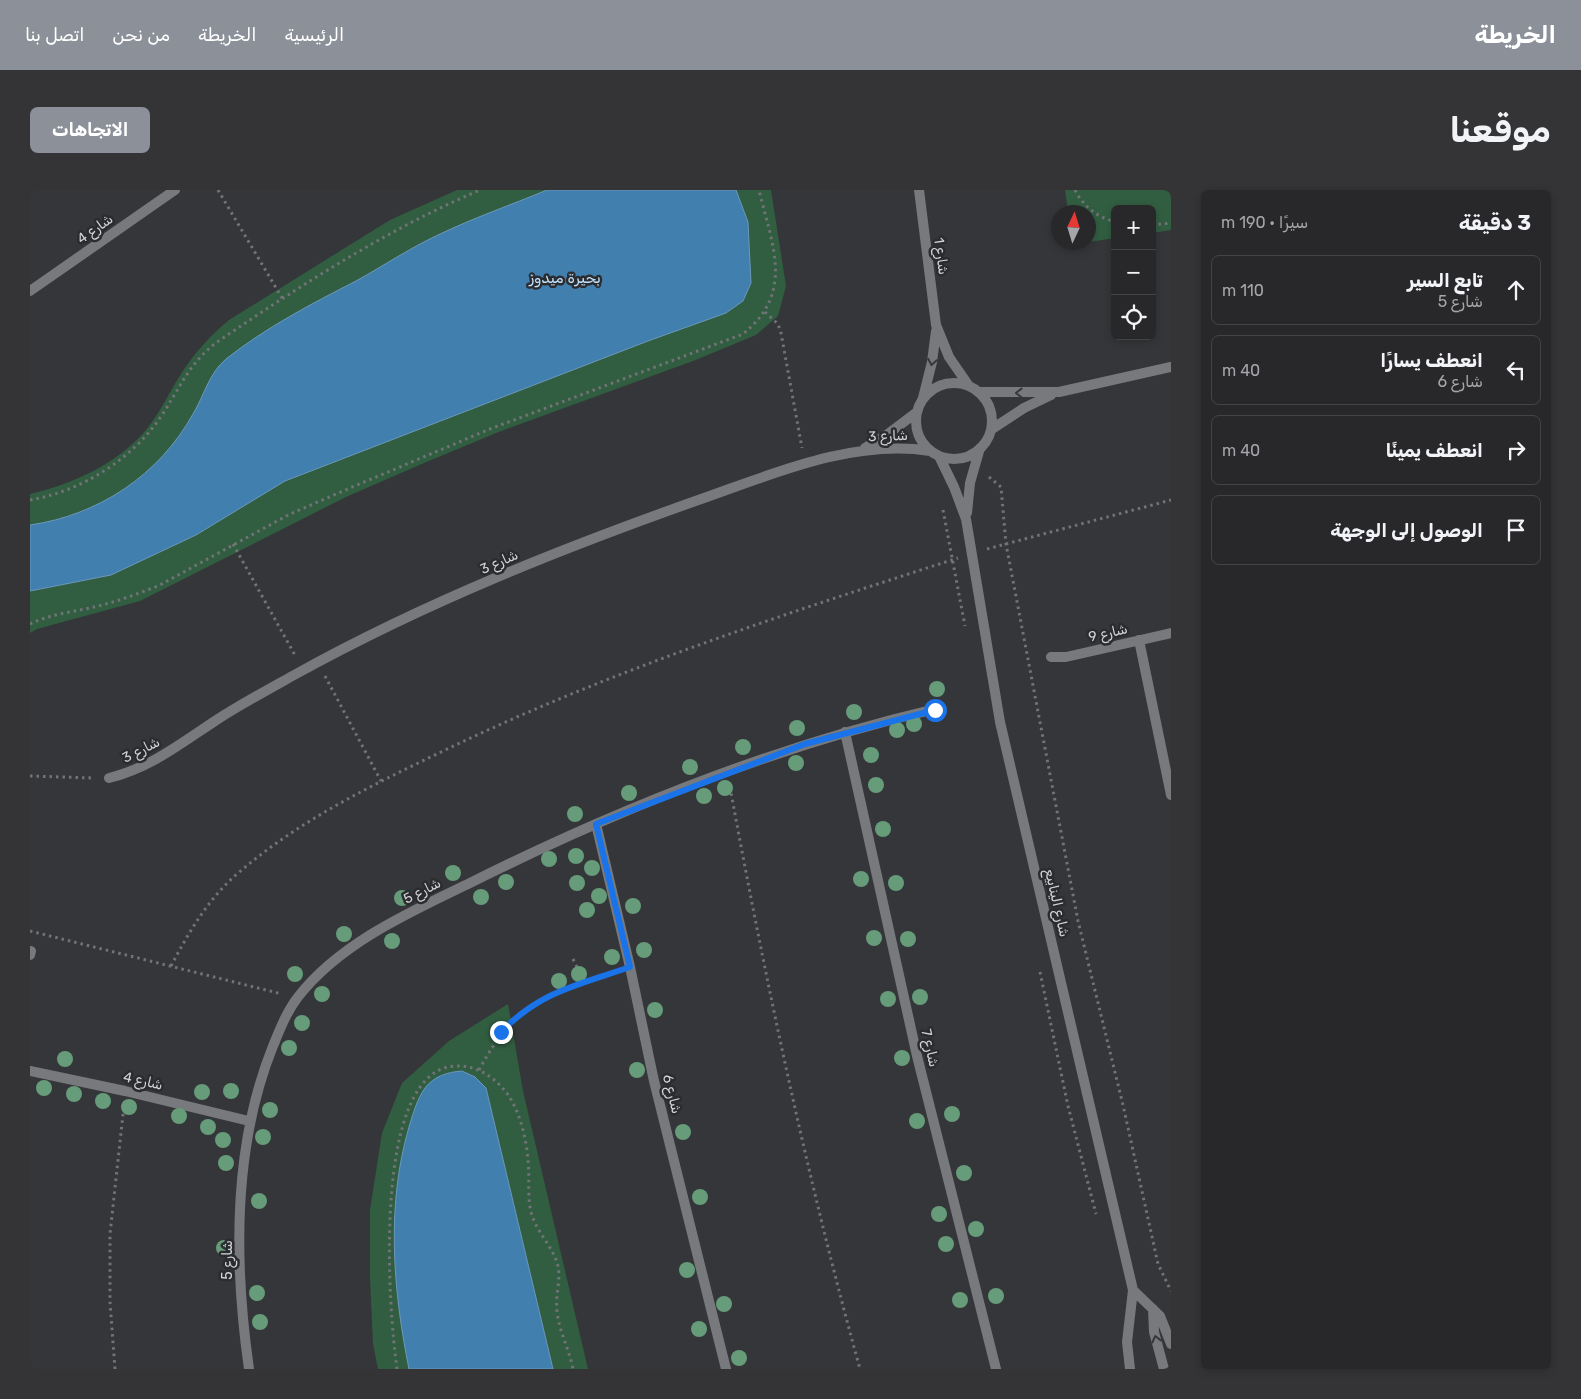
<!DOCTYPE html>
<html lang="ar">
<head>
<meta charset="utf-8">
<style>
	:root { --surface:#28282b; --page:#343437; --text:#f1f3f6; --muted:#a5a6a9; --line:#444447; --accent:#8c9099 }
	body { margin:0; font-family:Rubik,"Noto Naskh Arabic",sans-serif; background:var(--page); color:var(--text); direction:rtl }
	.controls { position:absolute; right:15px; top:15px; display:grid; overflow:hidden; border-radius:8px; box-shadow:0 2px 8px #0003 }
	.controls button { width:45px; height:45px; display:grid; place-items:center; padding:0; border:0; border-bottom:1px solid var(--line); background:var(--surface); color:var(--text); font:25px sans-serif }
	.compass { position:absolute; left:1021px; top:15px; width:45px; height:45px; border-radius:50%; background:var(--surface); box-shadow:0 2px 8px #0003; rotate:4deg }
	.stop { position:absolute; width:15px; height:15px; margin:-11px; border:4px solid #1a73e8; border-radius:50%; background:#fff }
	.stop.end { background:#1a73e8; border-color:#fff; box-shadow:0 1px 5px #0008 }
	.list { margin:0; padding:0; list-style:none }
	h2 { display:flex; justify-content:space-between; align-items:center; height:65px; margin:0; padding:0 20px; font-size:21px }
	h2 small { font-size:16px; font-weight:400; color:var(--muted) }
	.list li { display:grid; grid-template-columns:32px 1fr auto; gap:15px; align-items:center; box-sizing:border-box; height:70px; margin:0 10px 10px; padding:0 10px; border:1px solid var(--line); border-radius:8px }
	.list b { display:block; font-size:19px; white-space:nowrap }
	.list p { margin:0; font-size:16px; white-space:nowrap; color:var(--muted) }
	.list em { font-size:16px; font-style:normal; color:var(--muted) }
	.icon { flex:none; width:28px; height:28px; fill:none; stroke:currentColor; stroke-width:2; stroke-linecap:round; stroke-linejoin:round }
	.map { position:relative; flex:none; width:1141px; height:1179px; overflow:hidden; direction:ltr; border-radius:8px }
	header { display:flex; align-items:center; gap:30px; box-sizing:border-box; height:70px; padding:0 25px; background:var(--accent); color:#fff }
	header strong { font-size:24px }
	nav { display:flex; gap:28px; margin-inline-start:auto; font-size:18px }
	.intro { display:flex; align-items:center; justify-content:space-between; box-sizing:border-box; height:120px; padding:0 30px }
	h1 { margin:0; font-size:35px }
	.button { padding:12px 22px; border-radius:8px; background:var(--accent); color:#fff; font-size:18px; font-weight:700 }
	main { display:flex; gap:30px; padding:0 30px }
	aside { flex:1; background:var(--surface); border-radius:8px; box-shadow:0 2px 8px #0003 }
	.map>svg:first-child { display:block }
</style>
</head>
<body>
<header>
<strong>الخريطة</strong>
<nav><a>الرئيسية</a><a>الخريطة</a><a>من نحن</a><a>اتصل بنا</a></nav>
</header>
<div class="intro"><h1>موقعنا</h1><a class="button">الاتجاهات</a></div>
<main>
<aside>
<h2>3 دقيقة<small>سيرًا · 190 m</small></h2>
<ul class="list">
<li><svg class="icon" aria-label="ahead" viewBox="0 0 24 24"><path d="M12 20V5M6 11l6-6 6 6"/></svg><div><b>تابع السير</b><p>شارع 5</p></div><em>110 m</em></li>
<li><svg class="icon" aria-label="left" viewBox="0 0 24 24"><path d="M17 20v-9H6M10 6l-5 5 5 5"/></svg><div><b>انعطف يسارًا</b><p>شارع 6</p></div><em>40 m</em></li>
<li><svg class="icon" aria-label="right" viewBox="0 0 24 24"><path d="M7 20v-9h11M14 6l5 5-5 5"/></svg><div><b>انعطف يمينًا</b></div><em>40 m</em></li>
<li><svg class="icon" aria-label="arrive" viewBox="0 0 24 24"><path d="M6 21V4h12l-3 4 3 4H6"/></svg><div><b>الوصول إلى الوجهة</b></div></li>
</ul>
</aside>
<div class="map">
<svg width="1141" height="1179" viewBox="0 0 1141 1179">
	<rect width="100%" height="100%" fill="#353639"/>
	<path fill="#315e41" d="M427 0H741L756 96 748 126 726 145 663 171 471 241 394 273 316 307 110 411 7 439 0 443V304C43 294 87 274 116 240 131 222 140 200 153 181 165 162 182 144 199 130L360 30Z
		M1035 0H1141V40L1122 43V19H1085V48L1059 52 1058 22H1038Z
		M478 814 493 901 558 1179H523L456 898 445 887 374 955 365 1035 373 1147 379 1179H348L343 1154 340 1088V1020L352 943 372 893 419 851Z"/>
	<path fill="#417fae" stroke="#6c98ba" d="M517 0H706L718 32 721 93 713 111 696 123 618 151 255 291 166 345 81 385 0 401V335C69 325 129 285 163 224 174 206 179 183 196 169 235 138 281 114 326 91 353 76 380 58 408 45 443 28 481 15 517 0Z
		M432 881 445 887 456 898 523 1179H379C363 1100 356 1015 379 937 383 924 387 909 395 898 404 886 418 882 432 881Z"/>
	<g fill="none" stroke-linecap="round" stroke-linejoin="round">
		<path stroke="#727376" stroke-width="3" stroke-dasharray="2.5 4" stroke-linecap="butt" d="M188 0 252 108
			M1045 0C1053 16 1067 27 1085 32
			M1122 35 1141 33
			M735 122 748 134 751 143 772 258
			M959 287 971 297 976 354 1048 731 1093 915 1128 1074 1141 1101
			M0 310C52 301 103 269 132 225 151 196 160 171 190 150 273 94 358 39 450 0
			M913 320 935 436
			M203 354 266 467
			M957 359 1141 310
			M0 434C20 424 43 422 64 417 86 412 107 404 128 396L260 324 320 298 460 239 713 144C765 102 742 55 729 0
			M295 486 351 591
			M0 586 63 588
			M700 597C736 793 777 987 830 1179
			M0 741 252 804
			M543 769 555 793
			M141 776C159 742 178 709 207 684 267 632 338 597 409 563 576 482 751 425 928 368
			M1010 782 1038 916 1066 1024
			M449 880C485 812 518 806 586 782
			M85 1179 80 1112V1044L94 915
			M367 1179C359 1124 340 881 425 876 446 875 463 886 476 902 490 921 496 947 498 970 500 987 497 1005 501 1022 506 1042 523 1056 528 1076 531 1090 525 1106 527 1121 529 1141 539 1159 543 1179"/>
		<path stroke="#77797c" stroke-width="10" d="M889 0 906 135 919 167 939 196
			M0 101 145 0
			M886 231a38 38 0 1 1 76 0a38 38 0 1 1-76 0Z
			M949 202H1029L1141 177
			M893 208 902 172 906 141
			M962 239 994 218 1021 205
			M835 258 858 244 887 222
			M909 266 924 297 936 329 970 532 1103 1100 1097 1152 1100 1179
			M937 323 940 293 950 258
			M1109 450 1141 605
			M1021 467H1036L1141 443
			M815 542 887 866 966 1179
			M79 588C120 578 150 554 185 531 211 514 239 499 266 484 396 412 535 357 674 308 745 283 824 249 900 261
			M566 634 600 777 624 891 696 1179
			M0 765 1 761
			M0 881 95 901 219 931
			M1103 1100 1130 1126 1141 1154
			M1123 1119 1124 1142 1134 1179
			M219 1179C204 1074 203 955 243 856 250 839 257 821 268 807 310 753 380 722 440 693 588 619 743 557 905 519"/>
	</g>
	<g fill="#669c7a">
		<circle cx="907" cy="499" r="8"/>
		<circle cx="824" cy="522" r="8"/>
		<circle cx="884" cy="534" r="8"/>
		<circle cx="767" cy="538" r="8"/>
		<circle cx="867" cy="540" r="8"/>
		<circle cx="713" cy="557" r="8"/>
		<circle cx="841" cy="565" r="8"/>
		<circle cx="766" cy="573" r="8"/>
		<circle cx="660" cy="577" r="8"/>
		<circle cx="846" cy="595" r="8"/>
		<circle cx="695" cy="598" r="8"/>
		<circle cx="599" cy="603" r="8"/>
		<circle cx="674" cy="606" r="8"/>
		<circle cx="545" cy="624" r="8"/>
		<circle cx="853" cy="639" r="8"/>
		<circle cx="546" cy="666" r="8"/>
		<circle cx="519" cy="669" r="8"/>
		<circle cx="562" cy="678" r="8"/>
		<circle cx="423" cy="683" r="8"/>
		<circle cx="831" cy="689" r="8"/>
		<circle cx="476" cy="692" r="8"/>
		<circle cx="547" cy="693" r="8"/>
		<circle cx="866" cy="693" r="8"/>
		<circle cx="569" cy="706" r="8"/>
		<circle cx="451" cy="707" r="8"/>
		<circle cx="372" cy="708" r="8"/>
		<circle cx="603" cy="716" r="8"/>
		<circle cx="557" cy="720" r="8"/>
		<circle cx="314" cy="744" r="8"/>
		<circle cx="844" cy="748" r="8"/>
		<circle cx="878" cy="749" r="8"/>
		<circle cx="362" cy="751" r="8"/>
		<circle cx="614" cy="760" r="8"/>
		<circle cx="582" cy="767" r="8"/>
		<circle cx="265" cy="784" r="8"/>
		<circle cx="549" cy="784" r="8"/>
		<circle cx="529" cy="791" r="8"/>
		<circle cx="292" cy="804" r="8"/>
		<circle cx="890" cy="807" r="8"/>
		<circle cx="858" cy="809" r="8"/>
		<circle cx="625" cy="820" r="8"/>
		<circle cx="272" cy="833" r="8"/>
		<circle cx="259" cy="858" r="8"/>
		<circle cx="872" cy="868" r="8"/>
		<circle cx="35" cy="869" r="8"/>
		<circle cx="607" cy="880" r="8"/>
		<circle cx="14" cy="898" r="8"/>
		<circle cx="201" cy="901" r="8"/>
		<circle cx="172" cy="902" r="8"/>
		<circle cx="44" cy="904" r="8"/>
		<circle cx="73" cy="911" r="8"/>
		<circle cx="99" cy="917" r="8"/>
		<circle cx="240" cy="920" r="8"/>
		<circle cx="922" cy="924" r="8"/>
		<circle cx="149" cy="926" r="8"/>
		<circle cx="887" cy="931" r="8"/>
		<circle cx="178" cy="937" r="8"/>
		<circle cx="653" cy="942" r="8"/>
		<circle cx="233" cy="947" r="8"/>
		<circle cx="193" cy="950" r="8"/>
		<circle cx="196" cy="973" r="8"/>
		<circle cx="934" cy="983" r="8"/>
		<circle cx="670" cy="1007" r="8"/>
		<circle cx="229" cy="1011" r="8"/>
		<circle cx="909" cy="1024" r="8"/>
		<circle cx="946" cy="1039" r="8"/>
		<circle cx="916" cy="1054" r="8"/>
		<circle cx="194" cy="1058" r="8"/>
		<circle cx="657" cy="1080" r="8"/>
		<circle cx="227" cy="1103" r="8"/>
		<circle cx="966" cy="1106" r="8"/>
		<circle cx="930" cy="1110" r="8"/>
		<circle cx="694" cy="1114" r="8"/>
		<circle cx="230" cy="1132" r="8"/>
		<circle cx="669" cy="1139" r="8"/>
		<circle cx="709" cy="1168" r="8"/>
	</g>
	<defs><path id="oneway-chevron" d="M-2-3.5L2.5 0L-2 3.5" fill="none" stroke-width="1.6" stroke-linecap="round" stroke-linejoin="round" transform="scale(1.25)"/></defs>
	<g stroke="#36383b">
		<use href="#oneway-chevron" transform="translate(902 172) rotate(100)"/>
		<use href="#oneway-chevron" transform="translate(989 203) rotate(-180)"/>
		<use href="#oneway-chevron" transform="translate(1126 1149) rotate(-104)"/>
	</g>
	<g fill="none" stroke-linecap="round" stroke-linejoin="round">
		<path stroke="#1a73e8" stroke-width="6" d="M471 842C511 801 548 795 600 777L566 634 775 554 905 520"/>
	</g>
	<g text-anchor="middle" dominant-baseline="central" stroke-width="5" stroke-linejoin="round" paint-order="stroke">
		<g font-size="14" fill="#d2d3d5" stroke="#2b2c2f">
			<text transform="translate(65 39) rotate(-35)">شارع 4</text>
			<text transform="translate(911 66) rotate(82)">شارع 1</text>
			<text transform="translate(858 246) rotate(-2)">شارع 3</text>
			<text transform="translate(469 372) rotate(-24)">شارع 3</text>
			<text transform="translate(1078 443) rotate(-13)">شارع 9</text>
			<text transform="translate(111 560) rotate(-27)">شارع 3</text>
			<text transform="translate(392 701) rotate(-27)">شارع 5</text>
			<text transform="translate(1027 713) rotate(77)">شارع الينابيع</text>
			<text transform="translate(900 858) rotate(77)">شارع 7</text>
			<text transform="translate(113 891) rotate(13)">شارع 4</text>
			<text transform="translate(642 904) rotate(76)">شارع 6</text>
			<text transform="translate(197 1070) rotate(-90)">شارع 5</text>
		</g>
		<g font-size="15" font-style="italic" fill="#c2e3fe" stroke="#2b2c2f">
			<text x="535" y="88">بحيرة ميدوز</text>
		</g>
	</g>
</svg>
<div class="controls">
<button>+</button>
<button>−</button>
<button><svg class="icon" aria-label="locate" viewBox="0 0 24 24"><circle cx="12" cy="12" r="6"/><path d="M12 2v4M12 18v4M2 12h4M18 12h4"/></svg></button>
</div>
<svg class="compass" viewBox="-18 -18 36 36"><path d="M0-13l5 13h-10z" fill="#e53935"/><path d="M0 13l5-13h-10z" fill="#a5a6a9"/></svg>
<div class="stop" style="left:905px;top:520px"></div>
<div class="stop end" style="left:471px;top:842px"></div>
</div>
</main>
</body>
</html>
